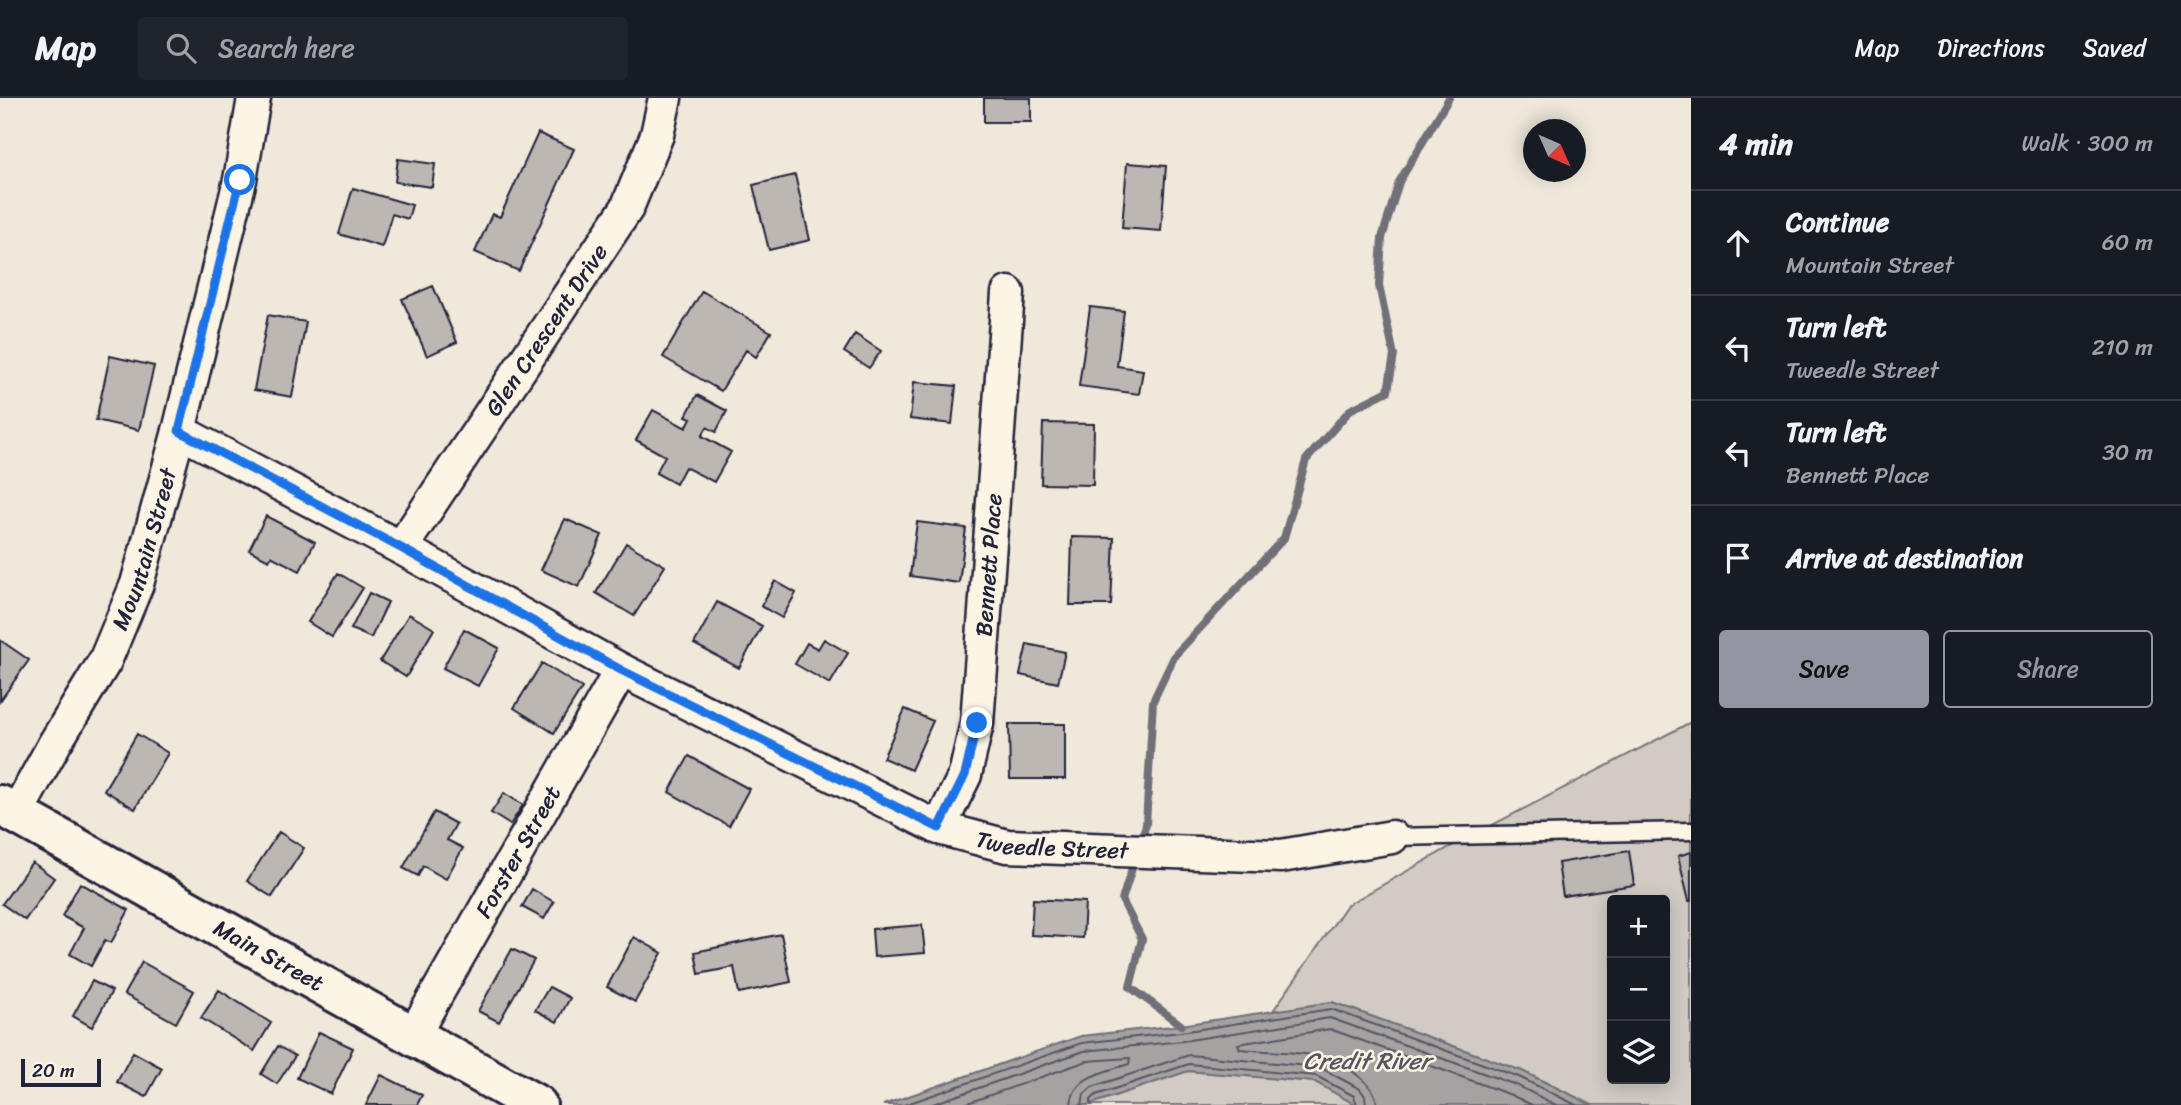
<!DOCTYPE html>
<html lang="en">
<head>
<meta charset="utf-8">
<style>
	:root { --surface:#171b24; --page:#20242c; --text:#f1f3f6; --muted:#9ea1a6; --line:#363941; --accent:#9495a2 }
	body { margin:0; font-family:Sriracha,sans-serif; background:var(--page); color:var(--text) }
	.controls { position:absolute; right:21px; bottom:21px; display:grid; overflow:hidden; border-radius:7px; box-shadow:0 4px 18px #0003 }
	.controls button { width:63px; height:63px; display:grid; place-items:center; padding:0; border:0; border-bottom:2px solid var(--line); background:var(--surface); color:var(--text); font:35px sans-serif }
	.compass { position:absolute; left:1523px; top:21px; width:63px; height:63px; border-radius:50%; background:var(--surface); box-shadow:0 4px 18px #0003; rotate:135deg }
	.scale { position:absolute; left:21px; bottom:18px; width:80px; box-sizing:border-box; padding-left:7px; border:4px solid #22223b; border-top:0; font-size:19px; line-height:24px; white-space:nowrap; color:#22223b; -webkit-text-stroke:5px #fcf5e5; paint-order:stroke }
	.stop { position:absolute; width:21px; height:21px; margin:-16px; border:5px solid #1a73e8; border-radius:50%; background:#fff }
	.stop.end { background:#1a73e8; border-color:#fff; box-shadow:0 2px 7px #0008 }
	.list { margin:0; padding:0; list-style:none }
	h2 { display:flex; justify-content:space-between; align-items:center; height:91px; margin:0; padding:0 28px; font-size:30px }
	h2 small { font-size:23px; font-weight:400; color:var(--muted) }
	.list li { display:grid; grid-template-columns:46px 1fr auto; gap:21px; align-items:center; box-sizing:border-box; height:105px; padding:0 28px; border-top:2px solid var(--line) }
	.list b { display:block; font-size:26px; white-space:nowrap }
	.list p { margin:0; font-size:23px; white-space:nowrap; color:var(--muted) }
	.list em { font-size:23px; font-style:normal; color:var(--muted) }
	.actions { display:flex; gap:14px; padding:21px 28px }
	.actions a { flex:1; padding:16px 0; border:2px solid var(--accent); border-radius:7px; text-align:center; font-size:24px; color:var(--accent) }
	.actions .main { background:var(--accent); color:#111 }
	.icon { flex:none; width:38px; height:38px; fill:none; stroke:currentColor; stroke-width:2; stroke-linecap:round; stroke-linejoin:round }
	.map { position:relative; flex:none; width:1691px; height:1007px; overflow:hidden }
	header { display:flex; align-items:center; gap:42px; box-sizing:border-box; height:98px; padding:0 35px; background:var(--surface); border-bottom:2px solid var(--line) }
	header strong { font-size:33px }
	nav { display:flex; gap:38px; margin-inline-start:auto; font-size:24px }
	.search { width:490px; height:63px; background:var(--page); display:flex; align-items:center; gap:18px; box-sizing:border-box; padding:0 24px; border-radius:7px; color:var(--muted); font-size:26px }
	main { display:flex }
	aside { flex:1; background:var(--surface) }
	.map>svg:first-child { display:block }
</style>
</head>
<body>
<header>
<strong>Map</strong>
<div class="search"><svg class="icon" aria-label="search" viewBox="0 0 24 24"><circle cx="10" cy="10" r="6"/><path d="M15 15l6 6"/></svg>Search here</div>
<nav><a>Map</a><a>Directions</a><a>Saved</a></nav>
</header>
<main>
<div class="map">
<svg width="1691" height="1007" viewBox="0 0 1691 1007">
	<rect width="100%" height="100%" fill="#efe8db"/>
	<filter id="ink" filterUnits="userSpaceOnUse"><feTurbulence type="fractalNoise" baseFrequency=".0143" numOctaves="2"/><feDisplacementMap in="SourceGraphic" scale="14" xChannelSelector="R" yChannelSelector="G"/><feConvolveMatrix kernelMatrix="1 2 1 2 8 2 1 2 1" color-interpolation-filters="sRGB"/></filter>
	<g filter="url(#ink)">
		<path fill="#d1cbc3" stroke="#7a767f" stroke-width="2" fill-rule="evenodd" d="M1691 624V1007H1592L1522 973 1332 904 1273 913 1347 807 1450 749ZM1612 802H1665V981H1612Z
			M1188 973 1315 984 1356 1007H1088Z"/>
		<path fill="#a6a2a2" stroke="#716f79" stroke-width="2" d="M1332 904 1522 973 1592 1007H1356L1315 984 1188 973 1088 1007H883L1081 938 1181 927Z"/>
		<g fill="none" stroke-linecap="round" stroke-linejoin="round">
			<path stroke="#575564" stroke-width="2" d="M904 1007 1082 945 1181 934 1331 911 1519 979 1576 1007
				M930 1007 1084 953 1183 943 1330 920 1516 987 1556 1007
				M962 1007 1087 963 1130 960 1129 966C1106 974 1073 977 1071 1007
				M1082 1007 1084 996 1092 989 1189 957 1319 969 1360 991 1365 998 1366 1007
				M1091 1007V1002L1096 997 1189 966 1316 978 1354 998 1357 1007
				M1377 1007C1376 984 1343 965 1322 959 1299 953 1266 954 1240 951L1238 946 1330 931 1511 997 1532 1007"/>
			<path stroke="#716f79" stroke-width="8" d="M1142 738 1146 727 1153 603 1175 557 1284 440 1306 362 1350 312 1388 293 1394 257 1379 188 1382 140 1399 84 1449 0
				M1133 767 1122 802 1142 841 1130 889 1181 927"/>
		</g>
		<path fill="#bcb7b3" stroke="#22223b" stroke-width="2" d="M984 0H1031V24H984Z
			M538 35 574 51 519 173 475 154 492 116 500 119Z
			M398 61 435 66 432 89 395 84Z
			M1127 65 1166 68 1161 133 1122 130Z
			M795 77 810 142 769 152 753 87Z
			M353 90 412 107 408 121 392 116 382 149 339 136Z
			M433 188 457 244 427 258 402 201Z
			M702 193 771 234 756 259 746 252 721 293 663 259Z
			M1090 209 1124 213 1117 268 1143 272 1139 296 1079 288Z
			M268 217 306 224 292 299 254 292Z
			M855 236 881 253 869 270 844 254Z
			M110 258 154 268 139 332 96 322Z
			M914 284 956 288 952 326 910 321Z
			M697 297 727 313 716 334 707 329 702 338 731 354 714 384 685 369 676 386 656 375 665 358 636 342 653 312 686 330 691 320 686 318Z
			M1043 325 1094 326 1093 387 1041 386Z
			M266 418 315 444 300 473 271 458 269 462 249 452Z
			M565 421 602 437 579 489 541 472Z
			M917 424 966 430 959 485 910 478Z
			M1072 439 1114 440 1111 507H1070Z
			M626 445 665 468 634 518 596 495Z
			M338 475 363 490 332 539 308 524Z
			M775 483 796 495 782 520 761 508Z
			M369 495 388 504 371 540 351 531Z
			M717 504 762 528 739 570 694 546Z
			M409 516 434 531 406 579 380 563Z
			M464 531 499 550 478 588 443 570Z
			M824 541 848 555 830 586 795 566 807 545 818 551Z
			M0 542 29 562 0 603Z
			M1027 546 1065 554 1058 585 1020 577Z
			M542 565 582 590 554 635 514 610Z
			M905 611 933 623 911 672 883 660Z
			M1009 626H1065V681H1010Z
			M137 636 168 655 135 711 104 692Z
			M689 658 749 691 729 728 669 694Z
			M504 695 523 707 510 727 491 715Z
			M434 714 456 726 447 742 463 750 446 781 423 768 418 778 403 770Z
			M279 734 304 750 272 799 247 783Z
			M1629 753 1634 787 1563 798 1558 765Z
			M1691 754V803H1689L1678 758Z
			M32 764 54 780 25 822 2 806Z
			M80 785 129 812 111 845 105 842 91 868 70 856 84 830 62 818Z
			M532 791 554 804 544 821 522 809Z
			M1033 801 1085 804 1083 840 1031 837Z
			M922 827 925 855 874 859 872 831Z
			M781 836 791 884 739 895 734 869 699 876 695 854Z
			M634 839 662 855 635 904 607 889Z
			M512 851 534 862 499 924 478 913Z
			M142 864 194 893 176 925 124 896Z
			M92 883 112 893 92 929 73 918Z
			M549 889 570 900 557 924 535 912Z
			M219 892 271 925 254 953 201 920Z
			M319 934 353 950 331 996 297 980Z
			M278 948 295 958 277 986 261 976Z
			M133 954 162 970 146 999 117 984Z
			M381 977 422 997 417 1007H366Z"/>
		<g fill="none" stroke-linecap="round" stroke-linejoin="round">
			<defs>
				<path id="service" d="M1392 739 1691 733"/>
				<g id="minor">
					<path id="s1" d="M179 333 401 450 621 572 939 730 1007 748 1281 758 1392 739"/>
					<path id="s2" d="M401 450 627 110 657 37 665 0"/>
					<path id="s3" d="M16 716 55 645 105 563 137 486 179 333 240 82 254 0"/>
					<path id="s4" d="M939 730 965 677 977 625 1008 195"/>
					<path id="s5" d="M414 936 621 572"/>
				</g>
				<g id="secondary">
					<path id="s6" d="M0 707 537 1007"/>
				</g>
			</defs>
			<use href="#service" stroke="#22223b" stroke-width="21"/>
			<use href="#minor" stroke="#22223b" stroke-width="37"/>
			<use href="#secondary" stroke="#22223b" stroke-width="44"/>
			<use href="#service" stroke="#fcf5e5" stroke-width="16"/>
			<use href="#minor" stroke="#fcf5e5" stroke-width="32"/>
			<use href="#secondary" stroke="#fcf5e5" stroke-width="38"/>
		</g>
	</g>
	<g fill="none" stroke-linecap="round" stroke-linejoin="round" filter="url(#ink)">
		<path stroke="#1a73e8" stroke-width="9" d="M240 82 179 333 401 450 621 572 939 730 965 677 977 625"/>
	</g>
	<g text-anchor="middle" dominant-baseline="central" stroke-width="5" stroke-linejoin="round" paint-order="stroke">
		<g font-size="23" fill="#22223b" stroke="#fcf5e5">
			<text stroke="none"><textPath href="#s2" startOffset="262">Glen Crescent Drive</textPath></text>
			<text stroke="none"><textPath href="#s3" startOffset="296">Mountain Street</textPath></text>
			<text stroke="none"><textPath href="#s4" startOffset="271">Bennett Place</textPath></text>
			<text stroke="none"><textPath href="#s1" startOffset="973">Tweedle Street</textPath></text>
			<text stroke="none"><textPath href="#s5" startOffset="210">Forster Street</textPath></text>
			<text stroke="none"><textPath href="#s6" startOffset="308">Main Street</textPath></text>
		</g>
		<g font-size="24" font-style="italic" fill="#575564" stroke="#fcf5e5">
			<text x="1367" y="963">Credit River</text>
		</g>
	</g>
</svg>
<div class="controls">
<button>+</button>
<button>−</button>
<button><svg class="icon" aria-label="layers" viewBox="0 0 24 24"><path d="M12 4l9 5-9 5-9-5zM3 14l9 5 9-5"/></svg></button>
</div>
<svg class="compass" viewBox="-18 -18 36 36"><path d="M0-13l5 13h-10z" fill="#e53935"/><path d="M0 13l5-13h-10z" fill="#9ea1a6"/></svg>
<div class="scale">20 m</div>
<div class="stop" style="left:240px;top:82px"></div>
<div class="stop end" style="left:977px;top:625px"></div>
</div>
<aside>
<h2>4 min<small>Walk · 300 m</small></h2>
<ul class="list">
<li><svg class="icon" aria-label="ahead" viewBox="0 0 24 24"><path d="M12 20V5M6 11l6-6 6 6"/></svg><div><b>Continue</b><p>Mountain Street</p></div><em>60 m</em></li>
<li><svg class="icon" aria-label="left" viewBox="0 0 24 24"><path d="M17 20v-9H6M10 6l-5 5 5 5"/></svg><div><b>Turn left</b><p>Tweedle Street</p></div><em>210 m</em></li>
<li><svg class="icon" aria-label="left" viewBox="0 0 24 24"><path d="M17 20v-9H6M10 6l-5 5 5 5"/></svg><div><b>Turn left</b><p>Bennett Place</p></div><em>30 m</em></li>
<li><svg class="icon" aria-label="arrive" viewBox="0 0 24 24"><path d="M6 21V4h12l-3 4 3 4H6"/></svg><div><b>Arrive at destination</b></div></li>
</ul>
<div class="actions"><a class="main">Save</a><a>Share</a></div>
</aside>
</main>
</body>
</html>
